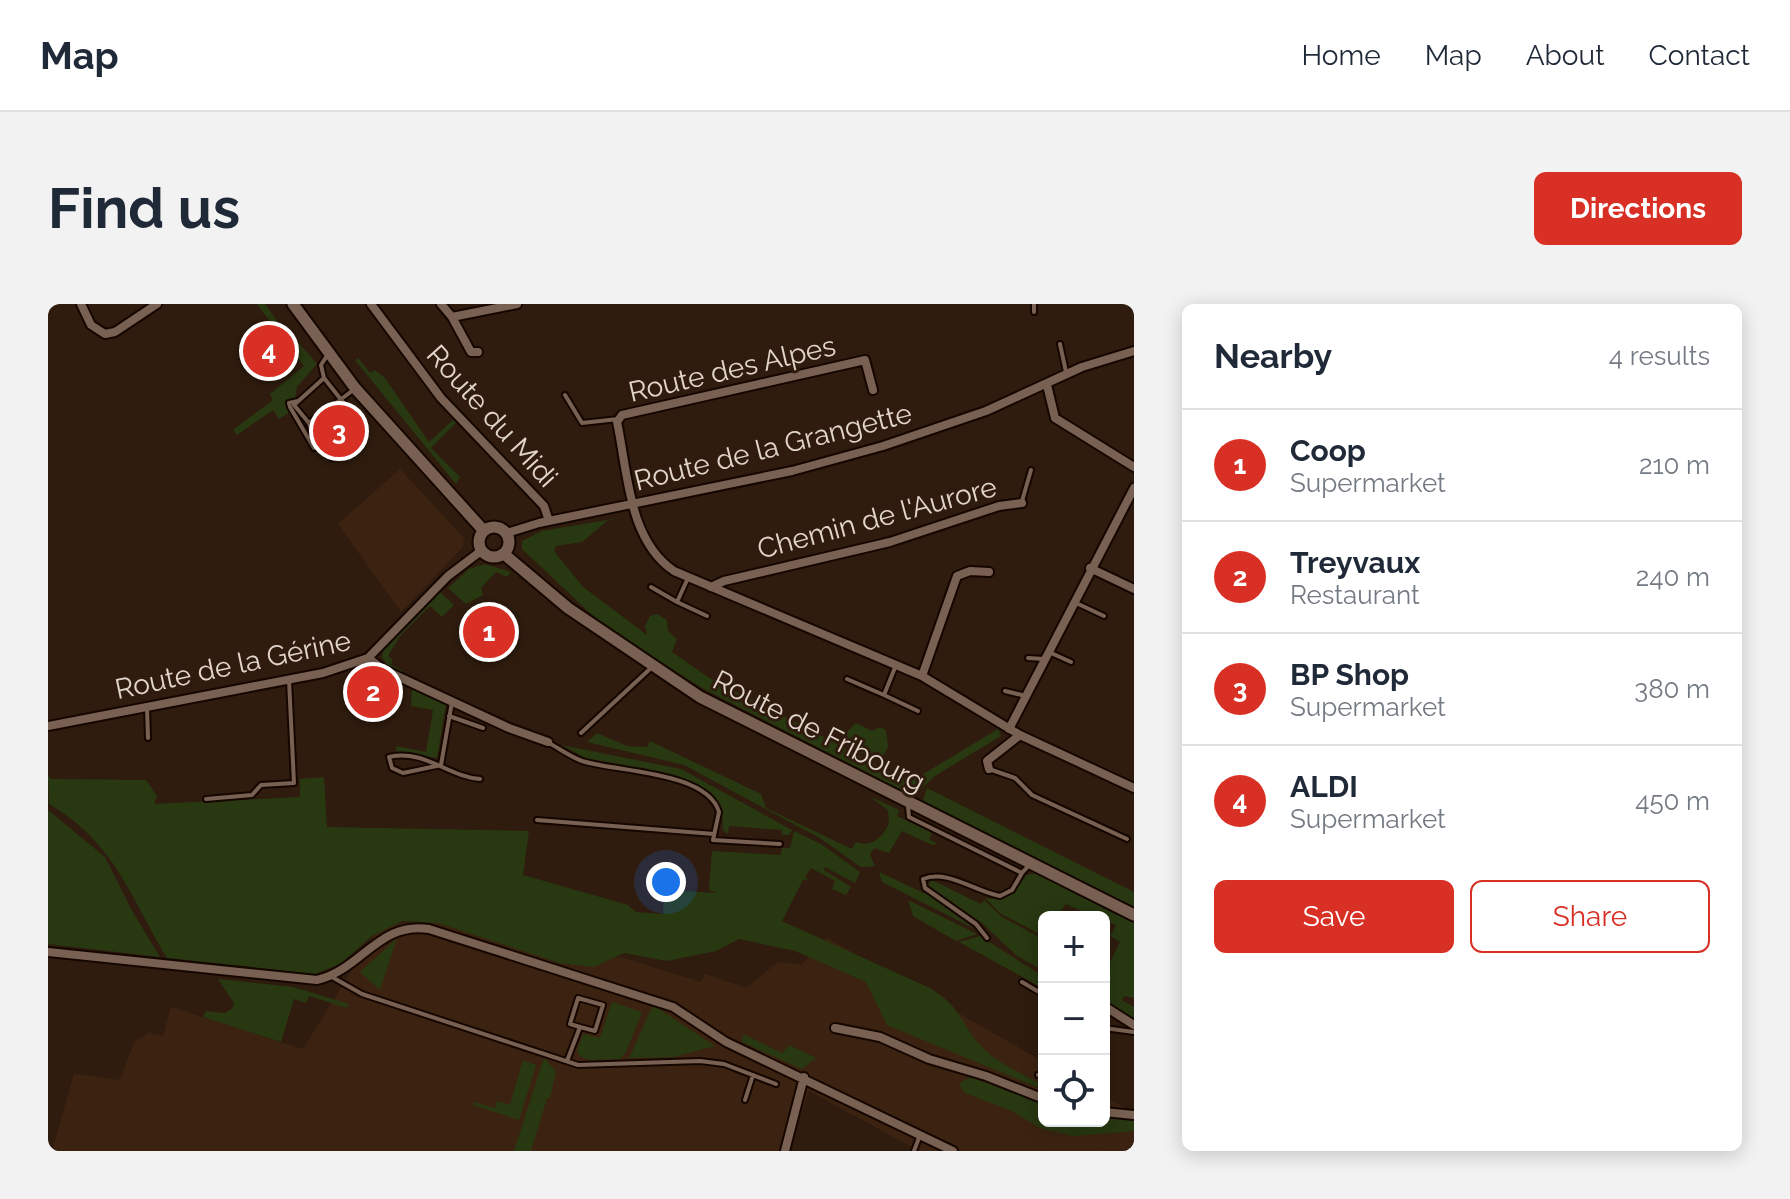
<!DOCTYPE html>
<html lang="en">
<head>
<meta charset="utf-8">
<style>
	:root { --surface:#fff; --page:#f2f2f3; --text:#1f2937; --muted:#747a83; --line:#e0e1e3; --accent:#d93025 }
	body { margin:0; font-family:Raleway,sans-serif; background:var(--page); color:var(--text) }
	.controls { position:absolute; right:24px; bottom:24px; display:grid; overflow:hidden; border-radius:12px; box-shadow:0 4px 20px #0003 }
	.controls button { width:72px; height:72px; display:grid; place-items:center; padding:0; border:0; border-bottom:2px solid var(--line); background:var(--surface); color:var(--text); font:40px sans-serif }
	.you { position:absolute; left:618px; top:578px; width:28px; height:28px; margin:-20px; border:6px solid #fff; border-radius:50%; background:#1a73e8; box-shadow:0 0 0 12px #1a73e833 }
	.badge { display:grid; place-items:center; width:52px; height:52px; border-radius:50%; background:var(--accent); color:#fff; font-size:26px; font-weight:700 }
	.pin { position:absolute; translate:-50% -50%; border:4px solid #fff; box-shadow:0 2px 8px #0006 }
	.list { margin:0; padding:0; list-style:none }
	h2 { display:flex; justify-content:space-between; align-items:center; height:104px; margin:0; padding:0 32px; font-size:34px }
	h2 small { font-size:26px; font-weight:400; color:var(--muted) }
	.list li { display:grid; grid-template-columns:52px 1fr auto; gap:24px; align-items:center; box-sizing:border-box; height:112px; padding:0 32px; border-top:2px solid var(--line) }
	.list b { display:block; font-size:30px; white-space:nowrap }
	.list p { margin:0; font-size:26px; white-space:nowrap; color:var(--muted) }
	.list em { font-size:26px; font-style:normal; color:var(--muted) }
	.actions { display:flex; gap:16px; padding:24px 32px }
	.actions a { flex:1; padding:18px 0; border:2px solid var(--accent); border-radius:12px; text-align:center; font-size:28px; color:var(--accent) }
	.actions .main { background:var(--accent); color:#fff }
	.icon { flex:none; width:44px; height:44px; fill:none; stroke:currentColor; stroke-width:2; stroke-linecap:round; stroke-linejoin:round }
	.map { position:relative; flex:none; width:1086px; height:847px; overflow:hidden; border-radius:12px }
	header { display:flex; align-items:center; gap:48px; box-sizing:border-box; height:112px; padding:0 40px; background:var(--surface); border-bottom:2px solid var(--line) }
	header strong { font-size:38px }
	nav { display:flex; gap:44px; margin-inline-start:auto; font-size:28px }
	.intro { display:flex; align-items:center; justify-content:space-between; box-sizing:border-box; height:192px; padding:0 48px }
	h1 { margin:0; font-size:56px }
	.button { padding:20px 36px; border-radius:12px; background:var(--accent); color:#fff; font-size:28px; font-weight:700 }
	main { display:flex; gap:48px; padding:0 48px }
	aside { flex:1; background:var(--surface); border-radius:12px; box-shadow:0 4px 20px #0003 }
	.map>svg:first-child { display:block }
</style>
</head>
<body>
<header>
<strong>Map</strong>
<nav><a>Home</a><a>Map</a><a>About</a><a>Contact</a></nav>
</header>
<div class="intro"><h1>Find us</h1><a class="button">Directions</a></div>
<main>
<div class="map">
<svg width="1086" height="847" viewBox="0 0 1086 847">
	<rect width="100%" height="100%" fill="#2f1c0e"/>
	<path fill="#3c2311" d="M352 165 416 234 415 243 353 308 290 220Z
		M390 617 523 660 572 653 653 678 657 670 698 684 730 658 753 661 779 634 996 758V817H1056V792L1086 809V847H871L761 787 740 847H4L26 770 72 776 86 739 100 729 115 732 123 703 255 745 332 621Z"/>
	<path fill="#283811" d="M209 0H217L246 41 251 39 269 60 249 83 247 94 237 96 242 108 231 115 225 106 189 131 185 126 225 96 222 90 256 62Z
		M310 54 322 69 327 66 337 74 381 138 405 116 408 119 383 144 412 173 408 180 307 56Z
		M571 214 559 217 534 238 508 242 506 247 535 283 599 331 597 322 602 312 609 310 619 316 620 327 629 335 624 348 660 373 862 478 950 425 953 432 887 472 865 492 654 384 587 342 543 310 474 245V237L494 227Z
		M437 260 463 268 459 273 448 268 433 284 435 291 418 300 400 284 421 265Z
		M392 288 406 301 394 313 382 302 353 331 340 352 345 356 343 361 355 367 354 370 339 361 334 353 336 344Z
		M364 383 398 400 389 454 348 447V442L378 448 385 406 363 402Z
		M808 419 824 427 832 423 838 426 840 443 835 452 823 454 801 443 798 429Z
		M549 429 579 442 599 443 602 437 713 490 718 504 804 545 808 538C824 544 835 533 841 519L840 506 821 492 851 506 849 512 884 529 881 535 889 540 884 541 854 527 841 549 826 544 822 551 827 562 813 563 770 533 636 461 539 438Z
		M513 441 633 465 744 526 741 531H734V526L681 522 680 530 675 526 674 505 663 488 618 469 538 454Z
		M0 471 3 475 98 476 109 492 106 500 252 493V475L276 473 279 523 481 527 475 571 580 601 588 608 615 610 616 586 669 589 661 586 664 547 733 551 734 544H742L746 527 773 540 812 568 807 579 777 563 776 566 803 583 798 591 784 585 787 577 763 564 757 573 761 575 755 576 734 617 884 685C915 706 911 717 932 741 948 759 975 770 996 782V786L839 721 818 678 747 647 691 635 668 647 619 657 576 649 546 663 512 659 390 619 354 617 324 632 292 660 267 670 119 654C82 592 67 539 1 500Z
		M879 484 1086 588V603L875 497Z
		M0 506 57 553 83 605 112 653 0 640Z
		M831 568 880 591 927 625 834 578Z
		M990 569 1086 617V694L1077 692 1074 696 1086 703V716L1056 695V670L1072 638 1056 628 1063 631 1068 621C1052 613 1036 609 1018 600L1008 613H996L991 630 952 609 937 594C959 597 967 590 978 571Z
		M884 576 933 600 936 596 954 613 995 635 992 645 996 667 969 652 935 620 880 581Z
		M860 596 929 630 908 637 865 612Z
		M932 632 996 673V685L911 638Z
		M349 634 332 686 312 668Z
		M170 675 245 683 301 700 299 704 261 692 258 699 246 695 233 738 155 713 158 707 177 709 185 704 186 699Z
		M564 698 594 708 578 748 572 755 541 756 532 752 529 747 535 730 552 734Z
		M605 701 667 742 625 753 581 754Z
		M695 730 734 749 741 741 768 754 754 765 694 738Z
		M496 754 508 767 502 794H499L483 847H466Z
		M475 756 488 761 471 816 425 801 426 798 447 804 449 797 462 801Z
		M922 773 996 800V817H1056V811L1086 814V827L1025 832 992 824 964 807 917 789 911 780Z"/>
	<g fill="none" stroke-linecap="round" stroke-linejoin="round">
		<defs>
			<path id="lane" d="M986 0V8
				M1012 40 1018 68
				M276 74 246 101 261 119 304 87
				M517 91 534 119 570 115
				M250 97 241 99 242 103 266 144 271 143
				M261 119 266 135 284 154 310 136 315 129 313 121 276 74 273 61 280 50
				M974 197 983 166
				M603 283 629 298 640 274
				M629 298 659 312
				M1026 298 1056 312
				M1003 349 1023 358
				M980 354 996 355
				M799 375 836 391 848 361
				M957 387 978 392
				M836 391 870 407
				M99 403 100 434
				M401 412 435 424
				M533 429 604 363
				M501 439C512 445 523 453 534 457 568 468 659 467 671 508L665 536 732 540
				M393 461 355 469 344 464 341 453C377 445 398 472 432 475
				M393 461 404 398
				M941 465 967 474 984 491 1079 535
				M158 495 204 491 213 481 246 479 241 376
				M860 502 861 513 974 569 982 560
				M489 516 666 530
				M939 634 928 620 877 584 875 575C899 565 928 588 952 592L964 586 974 569
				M284 673 314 690 530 761 652 757 676 760 728 780
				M974 678 996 691
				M1056 724 1086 728
				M519 757 532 723 547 727 555 701 530 694 522 720 532 723
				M990 771 996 770
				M697 796 705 771
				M866 847 872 831"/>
			<path id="street" d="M33 0 43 21 57 30 67 28 109 0
				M323 0 393 94 496 202 501 217
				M393 0 404 13 469 0
				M404 13 423 48H430
				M999 81 1007 114 1086 163
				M825 86 817 56 574 111 569 118C580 168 580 236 626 267L874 372 972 431 1086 484
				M459 229 491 219 744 167 835 142 938 107 1034 63 1086 47
				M1042 264 1086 285
				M663 283 676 277 842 238 951 202 974 199
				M320 354 336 366 461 424 500 438
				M874 372 909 272 922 267 941 268
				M0 422 275 369 320 354 400 272 433 247
				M961 425 1086 184
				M941 465 939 457 972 431
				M0 648 269 676C313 666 331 617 381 625L625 703 678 738 905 847
				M1056 702 1086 721
				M787 724 832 733 881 755 938 772 996 795
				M1056 808 1086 811
				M737 847 756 773"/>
			<path id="secondary" d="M245 0 307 84 436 227
				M431 238a15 15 0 1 1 30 0a15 15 0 1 1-30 0Z
				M456 250 520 304 652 393 1086 611"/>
		</defs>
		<use href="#lane" stroke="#160600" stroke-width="8"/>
		<use href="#street" stroke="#160600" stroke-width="12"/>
		<use href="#secondary" stroke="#160600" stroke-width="15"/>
		<use href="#lane" stroke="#786152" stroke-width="4"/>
		<use href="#street" stroke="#786152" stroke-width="8"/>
		<use href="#secondary" stroke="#786152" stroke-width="11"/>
	</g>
	<g text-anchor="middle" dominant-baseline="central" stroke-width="6" stroke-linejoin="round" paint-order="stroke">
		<g font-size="28" fill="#e2d5cc" stroke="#2f1c0e">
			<text transform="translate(684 65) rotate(-13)">Route des Alpes</text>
			<text transform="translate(444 112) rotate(48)">Route du Midi</text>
			<text transform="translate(725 143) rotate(-14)">Route de la Grangette</text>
			<text transform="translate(829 214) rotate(-15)">Chemin de l'Aurore</text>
			<text transform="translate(185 361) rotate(-12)">Route de la Gérine</text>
			<text transform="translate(771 427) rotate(27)">Route de Fribourg</text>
		</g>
	</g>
</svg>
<div class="controls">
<button>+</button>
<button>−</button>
<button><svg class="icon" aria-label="locate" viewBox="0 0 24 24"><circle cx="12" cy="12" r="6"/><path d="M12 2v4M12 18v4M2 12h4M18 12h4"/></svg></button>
</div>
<div class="you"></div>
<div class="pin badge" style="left:441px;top:328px">1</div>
<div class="pin badge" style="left:325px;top:388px">2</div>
<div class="pin badge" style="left:291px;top:127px">3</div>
<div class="pin badge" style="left:221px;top:47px">4</div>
</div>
<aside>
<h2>Nearby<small>4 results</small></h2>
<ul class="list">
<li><span class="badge">1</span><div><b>Coop</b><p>Supermarket</p></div><em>210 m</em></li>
<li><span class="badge">2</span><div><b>Treyvaux</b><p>Restaurant</p></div><em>240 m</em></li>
<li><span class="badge">3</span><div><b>BP Shop</b><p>Supermarket</p></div><em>380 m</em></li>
<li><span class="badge">4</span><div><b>ALDI</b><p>Supermarket</p></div><em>450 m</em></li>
</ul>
<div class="actions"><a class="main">Save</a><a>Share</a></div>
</aside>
</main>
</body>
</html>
